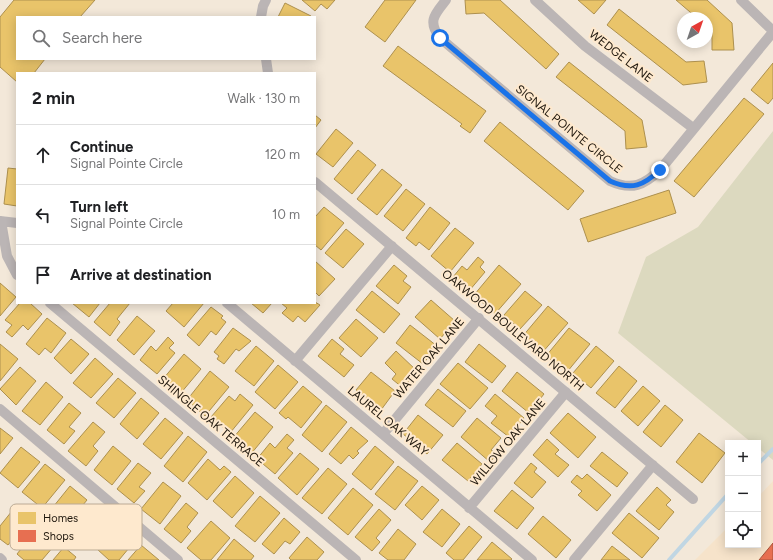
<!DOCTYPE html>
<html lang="en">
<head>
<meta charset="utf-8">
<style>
	:root { --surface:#fff; --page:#f2f2f2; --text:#202124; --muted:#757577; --line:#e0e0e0 }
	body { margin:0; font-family:Figtree,sans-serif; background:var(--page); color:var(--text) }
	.controls { position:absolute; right:12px; bottom:12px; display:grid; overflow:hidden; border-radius:0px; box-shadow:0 2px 10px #0003 }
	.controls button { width:36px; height:36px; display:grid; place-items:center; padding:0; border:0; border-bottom:1px solid var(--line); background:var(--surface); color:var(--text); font:20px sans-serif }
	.compass { position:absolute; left:677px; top:12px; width:36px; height:36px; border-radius:50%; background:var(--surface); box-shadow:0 2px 10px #0003; rotate:40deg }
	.stop { position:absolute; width:12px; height:12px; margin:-9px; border:3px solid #1a73e8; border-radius:50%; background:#fff }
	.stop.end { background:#1a73e8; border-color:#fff; box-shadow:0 1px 4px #0008 }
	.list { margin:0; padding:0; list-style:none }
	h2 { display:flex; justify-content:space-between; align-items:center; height:52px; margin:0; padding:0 16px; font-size:17px }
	h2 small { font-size:13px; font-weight:400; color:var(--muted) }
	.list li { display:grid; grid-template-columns:26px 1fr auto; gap:12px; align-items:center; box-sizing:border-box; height:60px; padding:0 16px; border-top:1px solid var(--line) }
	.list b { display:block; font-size:15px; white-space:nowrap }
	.list p { margin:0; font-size:13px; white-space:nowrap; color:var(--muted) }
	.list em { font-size:13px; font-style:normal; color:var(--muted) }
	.icon { flex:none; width:22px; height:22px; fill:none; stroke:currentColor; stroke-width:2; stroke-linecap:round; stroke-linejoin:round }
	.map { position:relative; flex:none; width:773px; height:560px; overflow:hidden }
	.search { position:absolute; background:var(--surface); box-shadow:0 2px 10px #0003; left:16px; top:16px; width:300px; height:44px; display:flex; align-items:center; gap:10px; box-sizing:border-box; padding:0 14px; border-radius:0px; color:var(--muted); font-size:15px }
	.panel { position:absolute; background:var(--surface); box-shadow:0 2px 10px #0003; left:16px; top:72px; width:300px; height:232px; border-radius:0px }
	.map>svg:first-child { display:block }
</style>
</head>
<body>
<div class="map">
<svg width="773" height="560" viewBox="0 0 773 560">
	<rect width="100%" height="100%" fill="#f3e8d9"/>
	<path fill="#f6e3ca" d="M773 481V560H695L728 527V545H758V497Z"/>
	<path fill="#dcd9bf" d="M773 131V460L758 448V443H752L618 333 646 257 698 227Z"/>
	<path fill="#e9c46a" stroke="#ad904e" d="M14 0H95L80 17H17V59H45L34 73H17V82L0 67V17Z
		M302 0H335L327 9 321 4 315 11Z
		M385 0H416L385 42 365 27Z
		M465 0H500L559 54 546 69 484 13 466 14Z
		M578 0H606L594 14Z
		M676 0H707L732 23 734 50H712V32L707 27V18H697Z
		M285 3 311 16 310 17H278Z
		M619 9 686 62 704 61 707 82 683 85 607 25Z
		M398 46 486 111 470 133 460 126 462 124 383 66Z
		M569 62 642 120 647 147 626 149 625 131 556 77Z
		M773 63V98L768 104 751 90Z
		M744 98 764 114 694 197 674 181Z
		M315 115 321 120 315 128Z
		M500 122 584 191 568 210 484 141Z
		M336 129 353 143 333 167 316 154Z
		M358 150 376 165 352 194 334 179Z
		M8 168 17 169V206L4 204Z
		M382 169 402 185 377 215 357 199Z
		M406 189 425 204 403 231 384 216Z
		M669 190 676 213 588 242 580 219Z
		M324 207 344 223 321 250 315 245V217Z
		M430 207 450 223 429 250 419 242 416 246 406 238Z
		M455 228 474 243 450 272 431 256Z
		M346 229 364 244 343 268 325 253Z
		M478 257 484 262 480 267 485 272 469 291 453 277 462 266 467 270Z
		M315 261 335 279 319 296 315 292Z
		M394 265 407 276 403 281 411 287 398 304 376 286Z
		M499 265 521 284 495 314 474 295Z
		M0 283 16 297 0 316Z
		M372 291 400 314 384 333 356 310Z
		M525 291 542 305 520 329 504 315Z
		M431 300 455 321 440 339 415 317Z
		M315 302 320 305 305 322 298 316 293 322 282 313 287 308 281 303H315Z
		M20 303H30L42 314 28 330 23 325 12 337 6 332 12 325 5 320Z
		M72 303H100L89 317Z
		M110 303H130L117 319 120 322 110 336 94 322Z
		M173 303H204L184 327 166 311Z
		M251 303H272L263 313Z
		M548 306 568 323 541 354 522 337Z
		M211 307 223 316 221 318 226 322 216 335 211 331 199 346 187 335Z
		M137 316 155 331 134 355 117 340Z
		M47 318 66 333 51 353 45 348 39 355 26 344Z
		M356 319 378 338 361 357 339 338Z
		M410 325 437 346 423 364 396 343Z
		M233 328 251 341 239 351 236 349 224 364 217 359 219 356 214 352Z
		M569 328 590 344 567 372 546 356Z
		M168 337 174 343 169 348 175 353 157 374 140 360 151 346 156 351Z
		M71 339 89 354 71 374 54 358Z
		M332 339 344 349 340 354 354 365 344 377 318 356Z
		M0 344 18 359 0 381Z
		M479 344 506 366 492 383 465 362Z
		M256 346 274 361 254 386 235 371Z
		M596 346 614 361 591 388 573 373Z
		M396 351 417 371 403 388 392 379 396 374 385 363Z
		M184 354 201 369 180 394 163 379Z
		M95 358 113 374 91 398 73 383Z
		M458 363 488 388 470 409 440 384Z
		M278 365 298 382 275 409 255 392Z
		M619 366 637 381 615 408 596 393Z
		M20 367 36 381 16 405 0 389Z
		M210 371 229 387 205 416 187 400Z
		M371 372 395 391 381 410 356 390Z
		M517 372 544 394 529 413 502 391Z
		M118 378 136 393 114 418 96 403Z
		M46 382 63 397 40 425 22 411Z
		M303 386 322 402 301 428 288 417 286 419 279 413Z
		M643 386 660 401 638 426 621 411Z
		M438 389 466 411 453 427 425 405Z
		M240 394 253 405 230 433 211 417 229 396 235 401Z
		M495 394 524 418 509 437 491 423 497 416 485 406Z
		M141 398 159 413 137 439 120 424Z
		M69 403 81 413 69 427 75 431 64 444 47 430Z
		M326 405 347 422 322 452 302 435Z
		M665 405 683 420 661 447 643 432Z
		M255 412 273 427 251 454 233 438Z
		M568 413 596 437 578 458 550 433Z
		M418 415 443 435 427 454 403 434Z
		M165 418 183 433 161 459 143 444Z
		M477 418 501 438 491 450 497 454 490 462 461 437Z
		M93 422 105 432 93 446 98 451 86 466 68 451Z
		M351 427 368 441 357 451 359 453 353 459 349 455 341 464 329 454Z
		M0 428 13 438 0 454Z
		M699 433 725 453 702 483 676 462Z
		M287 434 294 440 287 448 293 453 275 474 257 459 270 443 275 448Z
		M188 436 207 452 183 482 164 466Z
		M547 439 559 450 555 454 569 465 558 477 533 455Z
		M457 443 482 464 468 481 442 460Z
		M113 446 131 461 112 485 94 470Z
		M375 446 394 462 371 490 352 474Z
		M21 447 40 462 18 488 0 473Z
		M602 452 628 473 617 487 590 466Z
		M300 453 319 469 297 495 278 478Z
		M208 459 220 470 224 466 231 472 207 500 188 483Z
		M138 463 151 473 139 487 145 491 134 503 117 489Z
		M531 463 537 468 534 472 546 482 532 498 514 483Z
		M45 464 65 480 42 508 22 492Z
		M398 466 418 481 395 510 375 494Z
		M328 468 347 484 322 514 302 498Z
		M587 474 611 495 597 511 578 495 582 491 571 482 577 475 582 479Z
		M235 476 254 493 232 518 213 501Z
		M163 482 181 496 160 524 141 509Z
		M70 486 87 500 78 511 73 508 61 522 49 512Z
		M422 486 439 500 422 520 405 505Z
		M657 487 671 500 666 505 674 512 659 530 636 511Z
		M353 488 373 505 348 535 328 518Z
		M512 490 534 508 517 529 494 511Z
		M260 496 280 513 255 542 235 526Z
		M186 503 198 513 187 527 191 531 181 543 164 529Z
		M16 506 30 518 8 545 0 539V526Z
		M379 509 391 520 376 538 380 542 372 551 355 537Z
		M442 509 460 524 442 547 423 532Z
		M629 513 659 538 642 558 612 533Z
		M543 516 571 540 556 558 528 534Z
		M284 518 300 532 290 544 285 541 274 554 262 544Z
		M211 521 230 538 211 560H201L187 548Z
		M40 525 59 540 42 560H24L17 554Z
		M469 526 482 537 463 560H454L446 553Z
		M116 527 134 542 119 560H109L97 549Z
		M398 529 416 544 404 560H388L379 553Z
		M307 537 324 552 317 560H291L289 558Z
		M234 539 254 556 251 560H217Z
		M492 542 512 559 511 560H477Z
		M141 545 159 560H128Z
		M612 546 630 560H601Z
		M64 547 76 557 74 560H53Z"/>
	<path fill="#e76f51" stroke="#ab553d" d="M773 543V560H759Z"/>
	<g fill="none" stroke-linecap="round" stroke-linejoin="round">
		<path stroke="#c0d6e3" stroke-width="4" d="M758 464 773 449
			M669 560 728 494"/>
		<path stroke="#bbb5b5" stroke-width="10" d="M446 0C435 14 427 21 440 38L610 181C632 191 644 185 660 170L773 32
			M535 0 585 46 693 128
			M741 0 773 31
			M261 17 263 6 266 0
			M266 59 268 73
			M315 182 693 499
			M0 221 17 223
			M1 221 7 256 17 275
			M50 303 356 560
			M227 303 532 560
			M295 361 392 246
			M0 409 178 560
			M383 434 479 318
			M469 508 566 392
			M0 558 2 560
			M574 560 653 465"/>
	</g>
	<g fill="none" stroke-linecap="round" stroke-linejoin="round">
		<path stroke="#1a73e8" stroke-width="5" d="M440 38 610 181C632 191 644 185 660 170"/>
	</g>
	<g text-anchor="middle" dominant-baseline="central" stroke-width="4" stroke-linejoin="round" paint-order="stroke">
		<g font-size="12" fill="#20180e" stroke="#fee9ce">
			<text transform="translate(621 56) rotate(38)">WEDGE LANE</text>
			<text transform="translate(569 129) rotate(39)">SIGNAL POINTE CIRCLE</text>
			<text transform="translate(513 330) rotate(40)">OAKWOOD BOULEVARD NORTH</text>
			<text transform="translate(429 358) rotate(-50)">WATER OAK LANE</text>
			<text transform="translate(211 421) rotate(40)">SHINGLE OAK TERRACE</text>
			<text transform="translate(388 421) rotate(40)">LAUREL OAK WAY</text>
			<text transform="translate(508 442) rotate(-50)">WILLOW OAK LANE</text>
		</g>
	</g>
	<rect x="10" y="504" width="132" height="46" rx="6" fill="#fee9ce" stroke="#bbaa94" stroke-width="1"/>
	<rect x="18" y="512" width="18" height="12" fill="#e9c46a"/>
	<rect x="18" y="530" width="18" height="12" fill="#e76f51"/>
	<g font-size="11" fill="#20180e">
		<text x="43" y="522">Homes</text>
		<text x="43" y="540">Shops</text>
	</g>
</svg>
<div class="controls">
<button>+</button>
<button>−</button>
<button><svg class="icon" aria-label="locate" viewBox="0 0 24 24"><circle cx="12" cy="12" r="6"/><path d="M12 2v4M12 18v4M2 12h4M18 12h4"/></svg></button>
</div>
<svg class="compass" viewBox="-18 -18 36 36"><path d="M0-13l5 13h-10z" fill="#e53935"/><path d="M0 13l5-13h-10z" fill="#757577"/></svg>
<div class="stop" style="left:440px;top:38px"></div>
<div class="stop end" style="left:660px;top:170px"></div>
<div class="search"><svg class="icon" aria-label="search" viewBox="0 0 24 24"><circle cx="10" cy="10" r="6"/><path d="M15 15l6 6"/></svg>Search here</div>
<section class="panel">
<h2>2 min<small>Walk · 130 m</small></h2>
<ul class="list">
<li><svg class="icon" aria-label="ahead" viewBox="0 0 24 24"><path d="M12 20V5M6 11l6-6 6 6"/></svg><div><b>Continue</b><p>Signal Pointe Circle</p></div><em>120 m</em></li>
<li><svg class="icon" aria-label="left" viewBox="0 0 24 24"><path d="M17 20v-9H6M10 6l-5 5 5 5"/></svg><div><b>Turn left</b><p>Signal Pointe Circle</p></div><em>10 m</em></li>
<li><svg class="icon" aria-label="arrive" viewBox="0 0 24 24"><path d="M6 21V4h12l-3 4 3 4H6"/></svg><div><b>Arrive at destination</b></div></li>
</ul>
</section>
</div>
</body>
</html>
